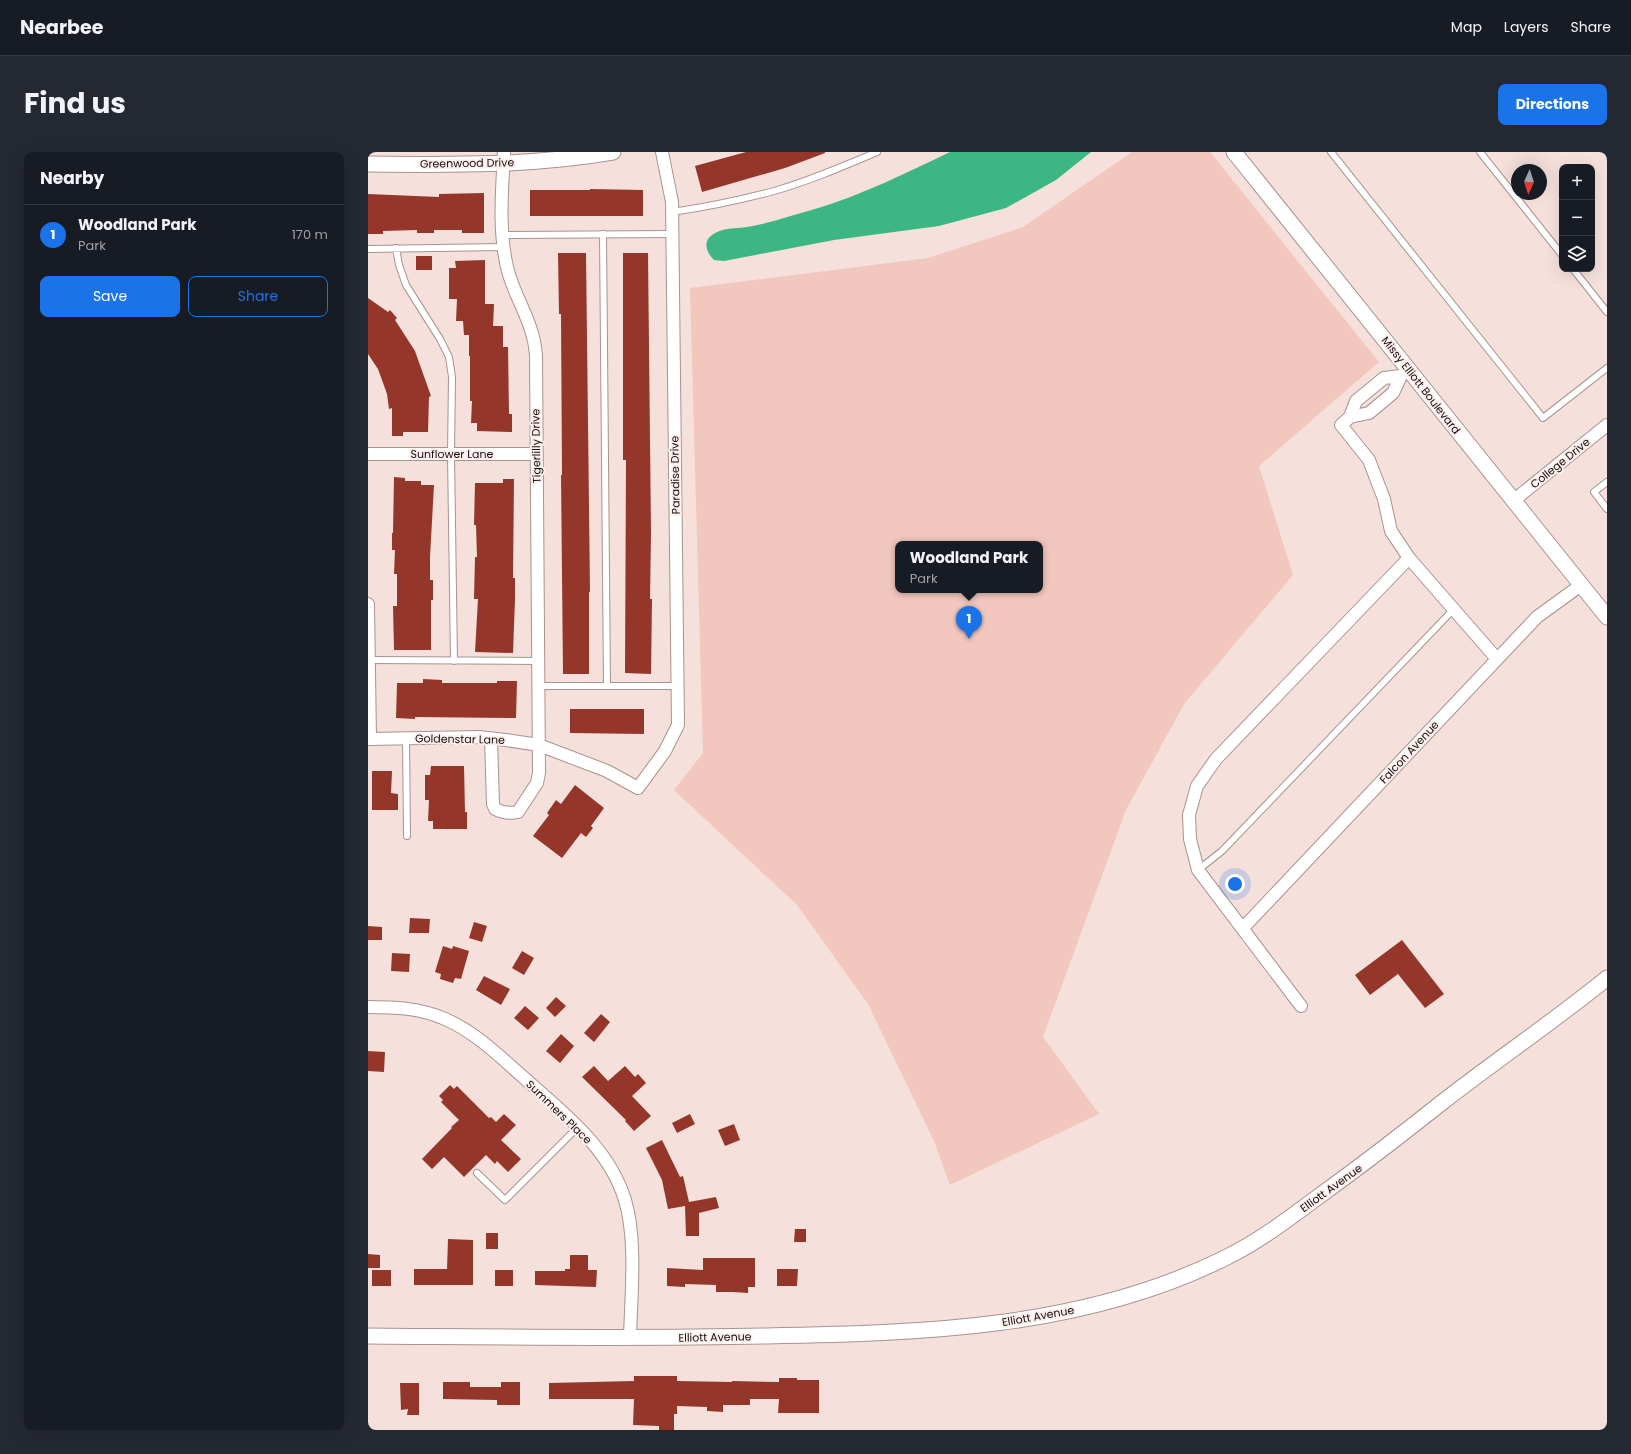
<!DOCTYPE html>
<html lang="en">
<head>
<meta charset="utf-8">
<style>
	:root { --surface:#171b24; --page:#242831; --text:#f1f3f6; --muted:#9ea1a6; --line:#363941; --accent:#1a73e8 }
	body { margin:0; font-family:Poppins,sans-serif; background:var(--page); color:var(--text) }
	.controls { position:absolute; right:12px; top:12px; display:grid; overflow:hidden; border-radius:8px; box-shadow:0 4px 16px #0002 }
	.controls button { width:36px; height:36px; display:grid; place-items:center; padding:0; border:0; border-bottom:1px solid var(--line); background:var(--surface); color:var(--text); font:20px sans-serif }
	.compass { position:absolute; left:1143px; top:12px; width:36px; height:36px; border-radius:50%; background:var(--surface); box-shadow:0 4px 16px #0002; rotate:183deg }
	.you { position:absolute; left:867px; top:732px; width:14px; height:14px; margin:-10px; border:3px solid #fff; border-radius:50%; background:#1a73e8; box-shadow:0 0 0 6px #1a73e833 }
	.badge { display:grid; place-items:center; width:26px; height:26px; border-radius:50%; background:var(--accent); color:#fff; font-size:13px; font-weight:700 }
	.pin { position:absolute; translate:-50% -33px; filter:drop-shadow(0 1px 2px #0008) }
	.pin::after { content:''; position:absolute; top:21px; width:14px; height:12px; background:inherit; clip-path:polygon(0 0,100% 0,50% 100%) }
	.popup { position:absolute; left:527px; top:389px; width:148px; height:52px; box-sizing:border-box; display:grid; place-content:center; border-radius:8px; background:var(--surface); filter:drop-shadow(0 1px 3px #0005); font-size:13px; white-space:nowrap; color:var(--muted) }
	.popup b { font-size:15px; color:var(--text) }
	.popup::after { content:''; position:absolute; left:50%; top:100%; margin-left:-8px; border:8px solid transparent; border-top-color:var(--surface) }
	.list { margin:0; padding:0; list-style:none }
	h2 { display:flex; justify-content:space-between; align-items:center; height:52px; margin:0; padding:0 16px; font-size:17px }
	h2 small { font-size:13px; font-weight:400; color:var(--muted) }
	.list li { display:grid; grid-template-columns:26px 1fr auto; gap:12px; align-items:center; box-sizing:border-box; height:60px; padding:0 16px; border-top:1px solid var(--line) }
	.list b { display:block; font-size:15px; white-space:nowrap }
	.list p { margin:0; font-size:13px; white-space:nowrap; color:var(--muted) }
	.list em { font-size:13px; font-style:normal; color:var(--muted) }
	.actions { display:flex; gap:8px; padding:12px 16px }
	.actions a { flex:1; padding:9px 0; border:1px solid var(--accent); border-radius:8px; text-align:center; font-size:14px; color:var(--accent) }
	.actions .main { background:var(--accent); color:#fff }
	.icon { flex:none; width:22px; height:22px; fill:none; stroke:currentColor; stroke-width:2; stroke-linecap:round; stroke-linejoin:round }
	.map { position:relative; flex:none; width:1239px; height:1278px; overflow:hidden; border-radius:8px }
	header { display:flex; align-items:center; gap:24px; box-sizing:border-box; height:56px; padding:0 20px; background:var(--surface); border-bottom:1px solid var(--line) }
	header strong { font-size:19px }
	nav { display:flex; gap:22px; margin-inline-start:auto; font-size:14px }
	.intro { display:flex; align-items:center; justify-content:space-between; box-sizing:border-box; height:96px; padding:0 24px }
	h1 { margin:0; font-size:28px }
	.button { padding:10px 18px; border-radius:8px; background:var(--accent); color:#fff; font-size:14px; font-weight:700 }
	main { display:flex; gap:24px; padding:0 24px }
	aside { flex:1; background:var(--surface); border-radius:8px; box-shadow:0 4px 16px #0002 }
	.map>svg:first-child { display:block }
</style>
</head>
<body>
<header>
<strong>Nearbee</strong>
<nav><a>Map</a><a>Layers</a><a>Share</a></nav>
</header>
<div class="intro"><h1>Find us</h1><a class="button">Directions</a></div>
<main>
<aside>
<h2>Nearby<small></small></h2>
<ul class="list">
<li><span class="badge">1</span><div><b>Woodland Park</b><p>Park</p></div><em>170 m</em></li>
</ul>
<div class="actions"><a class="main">Save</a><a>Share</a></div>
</aside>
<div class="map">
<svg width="1239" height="1278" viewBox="0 0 1239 1278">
	<rect width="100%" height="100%" fill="#f5e0dc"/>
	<path fill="#f1c7be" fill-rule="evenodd" d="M764 0H842L1011 210 891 314 925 423 816 552 758 658 675 885 731 962 582 1033 566 989 500 852 429 753 306 638 335 601 322 136 560 106 655 75ZM530 392H672V438H530Z"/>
	<path fill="#3db685" d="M582 0H723L688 28 638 56 571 74 466 88 356 109 346 108C339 101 334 90 344 83 354 75 368 77 379 75 402 71 425 63 447 57 494 43 538 21 582 0Z"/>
	<path fill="#943629" d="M378 0H457V1L417 16 334 40 327 14Z
		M222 37 275 38V64H162V38H222Z
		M116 41V81H94V78H66V81H49V78L15 79V82H0V42L71 45V42Z
		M190 101H218L222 440H221V522H195L193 323H194L193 162H191Z
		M255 101H280L283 381 282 447H284L283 522 257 521 258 308H255Z
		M48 104H64V118H48Z
		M117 108V152H126L125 174H135V195H140L141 262H144V280L109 279V271H103L104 249H102V204H101V183H96L95 169H88L89 147H81V116H88L87 109Z
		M0 146 20 160 22 158 29 166 27 168 47 199 63 244 61 245 60 280H35V284H24V256L21 257 19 242 10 217 0 202Z
		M26 325 37 326V329H53V333H66L62 405V428H65V448H63V498H26L25 454H29V422H26L27 398H24V381H25Z
		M135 327H146L145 426H147V447L145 501 107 500 110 447H106L107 405H109L108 373H106L107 331H135Z
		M55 527 74 528V531H129V529H149L148 566 47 565V567L28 566 29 531H55Z
		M202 557H276V582L202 581Z
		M63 614H96L97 660H99V677H65V669H60L61 648H57V623H62Z
		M4 619H24L23 641 30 642V658H4Z
		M207 633 236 656 223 674 225 676 218 685 213 681 194 706 165 684 181 663 179 661 188 648 193 652Z
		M42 766 62 767 61 781H41Z
		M106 770 119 774 114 790 101 786Z
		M0 774 14 775V788H0Z
		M1034 788 1076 842 1057 856 1030 822 1002 843 987 823Z
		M75 794 84 797 85 794 101 799 93 827 87 826 85 831 72 827 73 822 67 820Z
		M154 799 166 806 156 823 144 816Z
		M24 801 42 802 41 820 23 819Z
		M116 824 142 837 133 853 108 838Z
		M188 845 198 854 187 865 178 856Z
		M157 854 171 866 160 878 146 866Z
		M233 862 242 870 226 890 216 881Z
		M193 882 206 894 192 911 178 899Z
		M0 899 17 900 16 920 0 919Z
		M226 914 240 929 257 914 267 925 270 922 278 931 264 944 283 964 266 979 257 969 258 968 214 925Z
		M82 933 86 937 89 934 121 966 123 965 128 970 136 962 148 973 133 988 153 1007 140 1020 129 1009 127 1012 118 1003 96 1025 76 1005 64 1017 54 1007 84 976 83 975 91 968 73 950 75 948 71 944Z
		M322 962 327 972 309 981 304 971Z
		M366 972 372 988 357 994 350 978Z
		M294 988 312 1025 315 1024 321 1050 348 1045 351 1056 331 1061V1084H318L317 1054 300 1057 294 1028 278 996Z
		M427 1077H438V1090H426Z
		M118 1081H130V1097H118Z
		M80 1087 105 1088V1133H46V1117H79Z
		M0 1102 12 1103V1116H0Z
		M202 1103H220V1118H229L228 1135 167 1133V1119H197V1117H202Z
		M335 1106H387V1135H380V1141L365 1140H348V1133L317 1132V1135L299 1134V1116L335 1118Z
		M409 1117H430L429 1134H409Z
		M4 1118H23V1134H4Z
		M127 1118H145V1134H127Z
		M266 1224H309V1229L364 1230V1229L411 1230V1226H429V1228H451V1261H410L411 1247H382V1253H355V1260L339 1259V1255L309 1254V1262H306V1278H291V1274L265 1273 266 1247H181V1231L266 1229Z
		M75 1230H102V1235H133V1230H152V1253H129V1248L75 1247Z
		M32 1231H51V1263H39L40 1257 33 1258Z"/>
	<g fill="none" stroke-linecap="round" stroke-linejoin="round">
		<defs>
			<path id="service" d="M963 0 1175 266 1239 216
				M1112 0 1194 103
				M304 60C338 55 372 48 406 39 441 29 476 14 509 0
				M235 82 239 534
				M135 83 304 82
				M28 96 31 113 38 133 72 187 81 205 84 225 83 302 86 509
				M0 97 135 95
				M1205 117 1239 160
				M1239 330 1226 340 1239 357
				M1 508 170 509
				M171 534H309
				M38 586 39 684
				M830 718 854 699 1085 458
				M109 1021 137 1048 210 975"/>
			<path id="minor" d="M982 265 988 249 1016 226 1033 224 1025 241 1001 261 982 265 973 273 1001 308 1016 347 1023 379 1041 406 1129 507
				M0 302H169
				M1145 349 1239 273
				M0 452 2 587
				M0 587 111 585 138 588 171 593 239 619 270 636 297 599 310 573 304 50 294 0
				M123 587 125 652 127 657C135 661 141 662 150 660L169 631 171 621 168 203C167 197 167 191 165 185 160 163 146 142 140 119 130 81 134 39 136 0
				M875 776 1169 465 1213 433
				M933 854 830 718 822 687 821 663 829 634 848 607 1041 406
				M0 855C26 855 53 856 77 867 107 880 130 903 154 924 193 959 241 995 257 1048 269 1088 263 1144 262 1186"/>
			<path id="tertiary" d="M866 0 1239 465
				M0 12C83 13 163 14 245 0
				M0 1184C133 1185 265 1187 398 1184 554 1181 716 1177 859 1105 893 1088 923 1065 954 1042 994 1013 1033 983 1072 952 1127 909 1185 870 1239 826"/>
		</defs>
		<use href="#service" stroke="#a79390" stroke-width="8"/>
		<use href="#minor" stroke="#a79390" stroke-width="14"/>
		<use href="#tertiary" stroke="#a79390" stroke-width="17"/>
		<use href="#service" stroke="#fff" stroke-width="6"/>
		<use href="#minor" stroke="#fff" stroke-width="12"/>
		<use href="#tertiary" stroke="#fff" stroke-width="15"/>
	</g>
	<g text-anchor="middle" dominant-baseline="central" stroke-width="4" stroke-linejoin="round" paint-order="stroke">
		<g font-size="11" fill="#140d0c" stroke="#fcefed">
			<text transform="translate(99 11) rotate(-1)">Greenwood Drive</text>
			<text transform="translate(1053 233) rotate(52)">Missy Elliott Boulevard</text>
			<text transform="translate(168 294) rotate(-91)">Tigerlilly Drive</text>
			<text x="84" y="302">Sunflower Lane</text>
			<text transform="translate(1192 311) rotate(-39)">College Drive</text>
			<text transform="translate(307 323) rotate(-91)">Paradise Drive</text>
			<text transform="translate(92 587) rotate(1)">Goldenstar Lane</text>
			<text transform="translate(1041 600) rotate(-47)">Falcon Avenue</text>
			<text transform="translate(191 960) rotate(44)">Summers Place</text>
			<text transform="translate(963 1036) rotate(-36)">Elliott Avenue</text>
			<text transform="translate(670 1164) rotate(-10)">Elliott Avenue</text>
			<text transform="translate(347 1185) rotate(-1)">Elliott Avenue</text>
		</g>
	</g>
</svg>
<div class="controls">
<button>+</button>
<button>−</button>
<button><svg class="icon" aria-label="layers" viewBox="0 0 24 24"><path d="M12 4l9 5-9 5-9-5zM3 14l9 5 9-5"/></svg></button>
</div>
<svg class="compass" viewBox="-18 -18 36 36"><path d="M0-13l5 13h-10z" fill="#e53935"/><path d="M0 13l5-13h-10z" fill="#9ea1a6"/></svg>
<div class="you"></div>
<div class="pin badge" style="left:601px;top:487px">1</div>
<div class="popup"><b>Woodland Park</b>Park</div>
</div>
</main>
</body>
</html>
